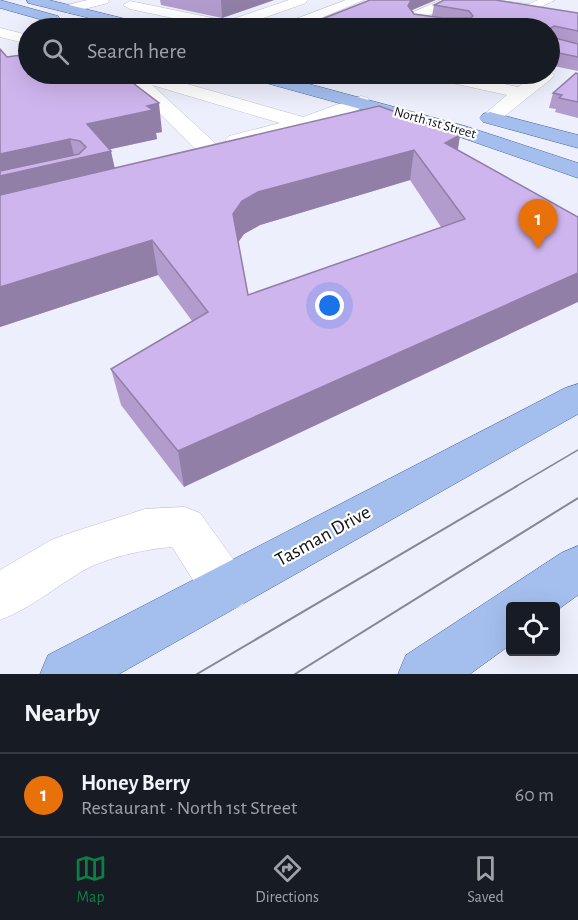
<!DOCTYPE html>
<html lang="en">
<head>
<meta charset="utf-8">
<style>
	:root { --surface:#171b24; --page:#20242c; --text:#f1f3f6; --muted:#9ea1a6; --line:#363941; --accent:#0b8043 }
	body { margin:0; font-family:"Alegreya Sans",sans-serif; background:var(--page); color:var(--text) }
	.controls { position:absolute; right:18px; bottom:18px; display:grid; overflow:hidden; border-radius:6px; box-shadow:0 6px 24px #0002 }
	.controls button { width:54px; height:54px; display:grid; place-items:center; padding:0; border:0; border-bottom:2px solid var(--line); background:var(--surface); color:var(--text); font:30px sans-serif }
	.you { position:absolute; left:330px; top:306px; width:21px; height:21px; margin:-15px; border:4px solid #fff; border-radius:50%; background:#1a73e8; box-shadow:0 0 0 9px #1a73e833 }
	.badge { display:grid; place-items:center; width:39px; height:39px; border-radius:50%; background:var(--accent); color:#fff; font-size:20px; font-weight:700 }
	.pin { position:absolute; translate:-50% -50px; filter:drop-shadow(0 2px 3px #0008) }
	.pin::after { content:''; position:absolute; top:32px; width:21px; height:18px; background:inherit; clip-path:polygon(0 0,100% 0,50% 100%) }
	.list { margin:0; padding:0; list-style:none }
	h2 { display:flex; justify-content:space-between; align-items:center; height:78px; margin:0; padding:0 24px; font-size:26px }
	h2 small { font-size:20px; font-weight:400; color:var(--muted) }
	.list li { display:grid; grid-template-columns:39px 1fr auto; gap:18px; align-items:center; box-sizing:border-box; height:84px; padding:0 24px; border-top:2px solid var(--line) }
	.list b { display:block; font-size:22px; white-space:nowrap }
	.list p { margin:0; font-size:20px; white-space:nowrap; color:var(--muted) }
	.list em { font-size:20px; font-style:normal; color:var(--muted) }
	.icon { flex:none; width:33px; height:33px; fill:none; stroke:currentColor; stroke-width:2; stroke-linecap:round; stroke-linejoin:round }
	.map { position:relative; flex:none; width:578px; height:674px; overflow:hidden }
	.search { position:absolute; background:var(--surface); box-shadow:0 6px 24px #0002; left:18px; right:18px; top:18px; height:66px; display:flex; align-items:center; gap:15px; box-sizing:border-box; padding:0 21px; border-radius:33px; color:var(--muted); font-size:22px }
	.sheet { height:162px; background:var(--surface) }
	nav { display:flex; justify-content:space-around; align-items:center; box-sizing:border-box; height:84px; border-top:2px solid var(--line); background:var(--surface); font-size:16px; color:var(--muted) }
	nav a { display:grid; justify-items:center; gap:3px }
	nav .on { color:var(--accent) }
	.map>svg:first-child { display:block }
</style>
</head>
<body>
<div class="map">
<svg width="578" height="674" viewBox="0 0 578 674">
	<rect width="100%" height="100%" fill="#eeeffc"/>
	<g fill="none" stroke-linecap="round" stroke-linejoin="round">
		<defs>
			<path id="minor" d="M88 0H109L108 3 68 13 61 9 63 6Z
				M289 0H307L306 3 235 28H220L130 9 123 5 130 1 227 21Z
				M346 0H364L297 28H278L280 25Z
				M441 0H461L425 17 467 25 469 28H441L413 23 409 16 411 13Z
				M493 0 529 4 538 0H555L530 12 488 7 486 4Z
				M0 28 28 35V44L0 37Z
				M550 71 554 75 551 79 497 122H483L480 118 507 95 429 78 426 74H457L518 87 536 74H550Z
				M124 74H152L303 117 361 96 368 98 370 102 368 106 311 127 236 146 229 144 225 140 229 136 280 123 152 85 214 142 217 147 214 152 206 153 198 152 126 79Z
				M184 507 200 513 243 573 250 589 243 605 226 612 209 605 172 547C145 549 103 558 79 573 53 589 29 609 0 620V570L51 540 67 534 145 509Z"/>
			<path id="major" d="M0 0 58 16 60 19 53 23 0 8Z
				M27 0H49L150 25 152 28H130L28 3Z
				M245 74H272L465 126 578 163V178L451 134 248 78Z
				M490 112 578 135V148L483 122 480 118 483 114Z
				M578 384V414L119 674H40L48 655 565 388Z
				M578 546V595L556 611V606H510V645L470 674H398L406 655 561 553Z"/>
		</defs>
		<use href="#minor" stroke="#c0c1cd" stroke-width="1"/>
		<use href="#major" stroke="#49659b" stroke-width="1"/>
		<use href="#minor" fill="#fff" fill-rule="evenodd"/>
		<use href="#major" fill="#a4beee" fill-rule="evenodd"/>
		<path stroke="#878891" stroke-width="1.5" d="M515 487 578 450"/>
		<path stroke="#878891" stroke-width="2" d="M197 674 517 486
			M295 674 578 498"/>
	</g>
	<path fill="#b29ccd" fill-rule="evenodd" d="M160 0H274L222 18 161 5Z
		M434 5 578 13V71L549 65V28H316L317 21 412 10 414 14 444 18 432 16Z
		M0 49 7 57 162 132 156 133 157 139 110 149 115 168 460 135 458 150 578 217 184 487 121 405 111 369 192 321 158 275 0 327ZM410 180 441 227 248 295 238 242 244 234 260 225Z
		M578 74V118L555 112 556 109 549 108 553 93Z"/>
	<path fill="#917fa7" d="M221 0H274L222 18Z
		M411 0H436L410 11 408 6Z
		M159 103 162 132 156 133 157 139 93 153 87 124 147 106Z
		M460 135 455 165 445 143Z
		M70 139 75 159 111 151 117 181 0 211V154Z
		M414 150 410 180 260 225 244 234 235 247 233 214 242 201 258 192Z
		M152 240 158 275 0 327V287Z
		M578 273V302L184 487 178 451Z"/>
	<path fill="#cfb5ee" stroke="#917fa7" stroke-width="1.5" fill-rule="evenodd" d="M370 0H411L408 6 414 14 443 18H471L473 16 469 11 434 5 444 0H495L578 13V31L554 26 551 28V37L578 44V57L549 51V28H339L319 24 323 23 317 21Z
		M0 49 7 57 28 54V74H121L159 103 147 106 153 110 87 124 111 151 0 176V171L79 154 86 147 80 141 70 139 0 154Z
		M576 73 578 74V102L559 98 562 95 553 93Z
		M379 106 460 135 445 143 578 217V273L178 451 111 369 208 312 152 240 0 287V195ZM414 150 465 219 248 295 233 214 242 201 258 192Z"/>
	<g text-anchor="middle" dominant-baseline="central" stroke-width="4.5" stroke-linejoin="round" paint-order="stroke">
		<g font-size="14" fill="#121217" stroke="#fff">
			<text transform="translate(435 123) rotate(16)">North 1st Street</text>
		</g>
		<g font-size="20" fill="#121217" stroke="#fff">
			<text transform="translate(323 536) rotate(-29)">Tasman Drive</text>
		</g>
	</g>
</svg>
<div class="controls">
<button><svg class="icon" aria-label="locate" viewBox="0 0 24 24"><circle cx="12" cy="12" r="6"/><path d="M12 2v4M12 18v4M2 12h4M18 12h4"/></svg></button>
</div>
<div class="you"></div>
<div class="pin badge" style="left:538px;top:249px;background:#e8710a">1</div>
<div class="search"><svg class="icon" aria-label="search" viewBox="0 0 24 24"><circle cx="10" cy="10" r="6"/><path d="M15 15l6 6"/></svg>Search here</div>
</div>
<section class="sheet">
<h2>Nearby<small></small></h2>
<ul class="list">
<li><span class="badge" style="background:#e8710a">1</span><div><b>Honey Berry</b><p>Restaurant · North 1st Street</p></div><em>60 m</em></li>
</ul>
</section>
<nav>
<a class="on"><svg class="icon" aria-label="map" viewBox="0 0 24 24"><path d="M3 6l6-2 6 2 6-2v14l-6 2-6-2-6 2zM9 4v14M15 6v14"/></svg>Map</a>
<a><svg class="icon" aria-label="directions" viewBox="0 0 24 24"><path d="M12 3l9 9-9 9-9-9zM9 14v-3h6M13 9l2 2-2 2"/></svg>Directions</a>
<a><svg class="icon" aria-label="saved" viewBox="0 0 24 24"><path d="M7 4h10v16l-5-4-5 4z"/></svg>Saved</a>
</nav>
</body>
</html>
